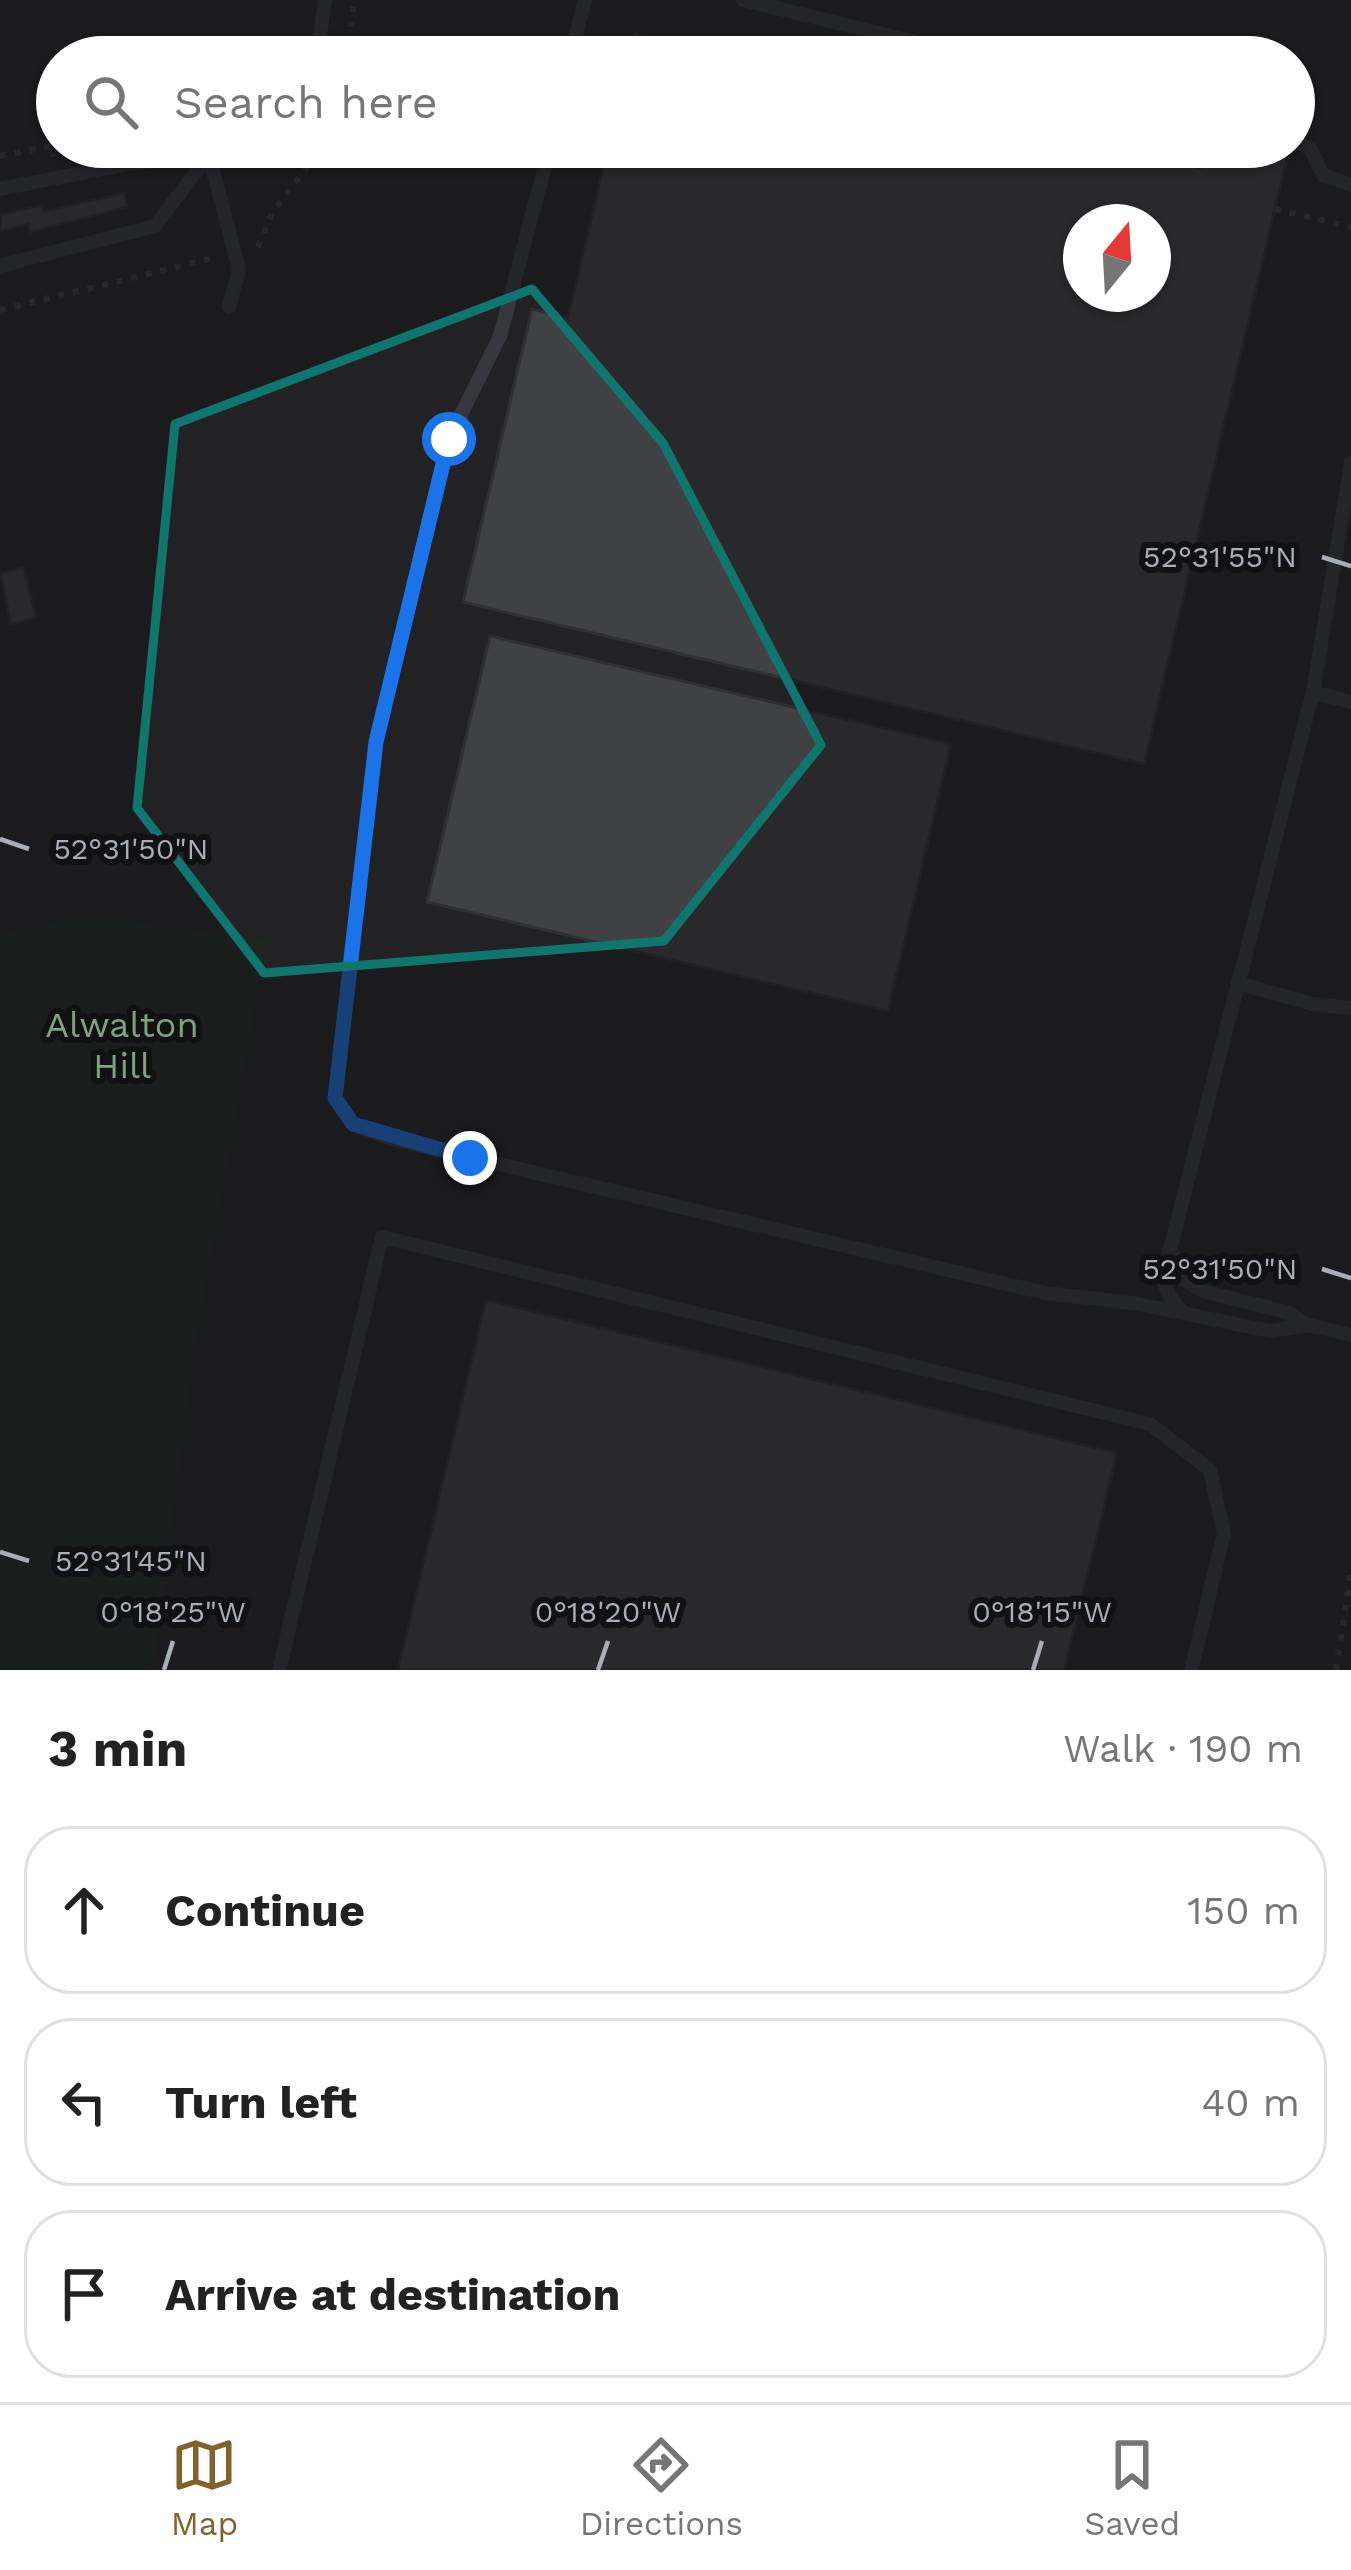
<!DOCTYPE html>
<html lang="en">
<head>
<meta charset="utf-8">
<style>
	:root { --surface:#fff; --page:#f6f6f6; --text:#222; --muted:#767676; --line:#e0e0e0; --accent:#80622a }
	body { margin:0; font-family:"Work Sans",sans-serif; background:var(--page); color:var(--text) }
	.compass { position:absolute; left:1063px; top:204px; width:108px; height:108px; border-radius:50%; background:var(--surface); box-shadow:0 3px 9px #0004; rotate:18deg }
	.stop { position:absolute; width:36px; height:36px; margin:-27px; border:9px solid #1a73e8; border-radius:50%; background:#fff }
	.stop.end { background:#1a73e8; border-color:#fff; box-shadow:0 3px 12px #0008 }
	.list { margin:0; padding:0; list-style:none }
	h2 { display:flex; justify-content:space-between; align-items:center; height:156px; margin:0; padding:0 48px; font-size:51px }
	h2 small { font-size:39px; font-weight:400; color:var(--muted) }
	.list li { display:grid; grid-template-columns:78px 1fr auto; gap:36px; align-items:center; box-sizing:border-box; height:168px; margin:0 24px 24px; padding:0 24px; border:3px solid var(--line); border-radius:48px }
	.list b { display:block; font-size:45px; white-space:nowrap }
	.list em { font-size:39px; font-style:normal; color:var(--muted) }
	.icon { flex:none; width:66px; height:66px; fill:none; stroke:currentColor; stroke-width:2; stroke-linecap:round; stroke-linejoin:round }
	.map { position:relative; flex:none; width:1351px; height:1670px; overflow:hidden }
	.search { position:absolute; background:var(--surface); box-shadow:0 3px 9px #0004; left:36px; right:36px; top:36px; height:132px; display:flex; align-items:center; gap:30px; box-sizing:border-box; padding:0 42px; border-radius:66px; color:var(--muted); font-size:45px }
	.sheet { height:732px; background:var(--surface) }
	nav { display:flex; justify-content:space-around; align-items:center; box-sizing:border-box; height:168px; border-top:3px solid var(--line); background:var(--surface); font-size:33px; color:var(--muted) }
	nav a { display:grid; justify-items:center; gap:6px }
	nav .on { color:var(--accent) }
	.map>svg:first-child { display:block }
</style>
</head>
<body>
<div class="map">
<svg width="1351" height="1670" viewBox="0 0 1351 1670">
	<rect width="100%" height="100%" fill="#161618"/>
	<path fill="#222225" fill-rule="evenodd" d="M0 0H1351V1670H0ZM57 57H1294V147H57ZM1081 222H1153V294H1081Z"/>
	<path fill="#1e261f" d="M85 916 267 940 195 1347 153 1670H0V934Z"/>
	<path fill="#404145" stroke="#303034" stroke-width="3" fill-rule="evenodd" d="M635 34 733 57H630Z
		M608 147H1113L1200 168 1205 147H1240L1287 158 1144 764 463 602 532 309 568 318ZM1081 222H1153V294H1081Z
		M124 193 127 207 30 232 28 224 0 231V215L42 205 43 212Z
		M24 568 36 618 11 624 0 573Z
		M490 636 951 744 888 1011 427 902Z
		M486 1300 1117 1453 1064 1670H398Z"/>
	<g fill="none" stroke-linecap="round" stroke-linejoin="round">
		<path stroke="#3d3f44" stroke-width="6" stroke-dasharray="6 9" stroke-linecap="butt" d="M348 57 354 0
			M0 156 51 146 53 157
			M1275 209 1351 227
			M258 247 272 213 322 147
			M0 310 218 257
			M1336 1670 1351 1572"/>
		<path stroke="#37383d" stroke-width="14" d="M743 0 977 57
			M317 57 325 0
			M570 57 585 0
			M1294 141 1310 148 1323 175 1351 185
			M550 147 500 336 449 439 376 742 335 1098 353 1124 388 1138 1045 1293 1133 1303 1270 1331 1308 1325
			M209 155 239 269 229 307
			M0 189 129 164 209 155
			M0 266 155 226 209 155 223 147
			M1351 463 1313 692 1170 1249 1184 1280 1206 1292 1287 1312 1308 1325 1351 1335
			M1313 692 1351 702
			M1238 983 1312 1004 1351 1008
			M1170 1249C1162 1279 1160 1290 1183 1312
			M279 1670 382 1237 1150 1424 1210 1470 1224 1534 1191 1670"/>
	</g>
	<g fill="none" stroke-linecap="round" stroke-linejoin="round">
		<path stroke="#1a73e8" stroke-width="15" d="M449 439 376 742 335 1098 353 1124 470 1158"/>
	</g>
	<path d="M0 0H1351V1670H0ZM532 289 663 443 821 745 664 941 264 973 137 808 175 424Z" fill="#161618" fill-opacity=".55" fill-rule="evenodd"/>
	<path fill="none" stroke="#0f766e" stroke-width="9" stroke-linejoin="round" d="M532 289 663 443 821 745 664 941 264 973 137 808 175 424Z"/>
	<path fill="none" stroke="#a8adb8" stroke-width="4.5" d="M1322 557 1351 566M0 839 29 849M1322 1269 1351 1278M0 1552 29 1561M164 1670 173 1641M598 1670 608 1641M1033 1670 1042 1641"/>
	<g text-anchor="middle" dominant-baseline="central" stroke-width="12" stroke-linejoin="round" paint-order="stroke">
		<g font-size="36" fill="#7fa381" stroke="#111113">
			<text x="122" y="1025">Alwalton<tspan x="122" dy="41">Hill</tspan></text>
		</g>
	</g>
	<g font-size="30" text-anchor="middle" fill="#a8adb8" stroke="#111113" stroke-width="12" stroke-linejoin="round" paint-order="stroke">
		<text x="1220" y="567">52°31'55"N</text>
		<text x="131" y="859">52°31'50"N</text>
		<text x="1220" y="1279">52°31'50"N</text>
		<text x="131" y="1571">52°31'45"N</text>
		<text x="173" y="1622">0°18'25"W</text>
		<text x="608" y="1622">0°18'20"W</text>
		<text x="1042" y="1622">0°18'15"W</text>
	</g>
</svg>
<svg class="compass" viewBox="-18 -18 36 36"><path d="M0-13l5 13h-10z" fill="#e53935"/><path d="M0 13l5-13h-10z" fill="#767676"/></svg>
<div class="stop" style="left:449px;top:439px"></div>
<div class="stop end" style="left:470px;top:1158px"></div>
<div class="search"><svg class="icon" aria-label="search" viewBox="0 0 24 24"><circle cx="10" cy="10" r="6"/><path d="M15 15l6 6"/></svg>Search here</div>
</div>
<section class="sheet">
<h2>3 min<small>Walk · 190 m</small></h2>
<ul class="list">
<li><svg class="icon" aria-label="ahead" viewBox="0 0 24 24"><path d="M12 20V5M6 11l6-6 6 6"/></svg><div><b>Continue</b></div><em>150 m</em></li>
<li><svg class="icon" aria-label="left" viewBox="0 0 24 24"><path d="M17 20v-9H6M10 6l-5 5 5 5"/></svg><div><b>Turn left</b></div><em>40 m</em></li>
<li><svg class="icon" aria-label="arrive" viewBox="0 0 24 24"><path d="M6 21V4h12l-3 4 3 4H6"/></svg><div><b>Arrive at destination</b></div></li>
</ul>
</section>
<nav>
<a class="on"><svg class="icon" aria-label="map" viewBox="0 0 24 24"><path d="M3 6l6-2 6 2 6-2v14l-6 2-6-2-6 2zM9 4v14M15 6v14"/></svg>Map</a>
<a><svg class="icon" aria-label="directions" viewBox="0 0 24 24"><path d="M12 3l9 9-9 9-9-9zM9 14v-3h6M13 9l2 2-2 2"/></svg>Directions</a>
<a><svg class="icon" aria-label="saved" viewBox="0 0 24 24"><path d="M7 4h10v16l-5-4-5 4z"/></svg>Saved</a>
</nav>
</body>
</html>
